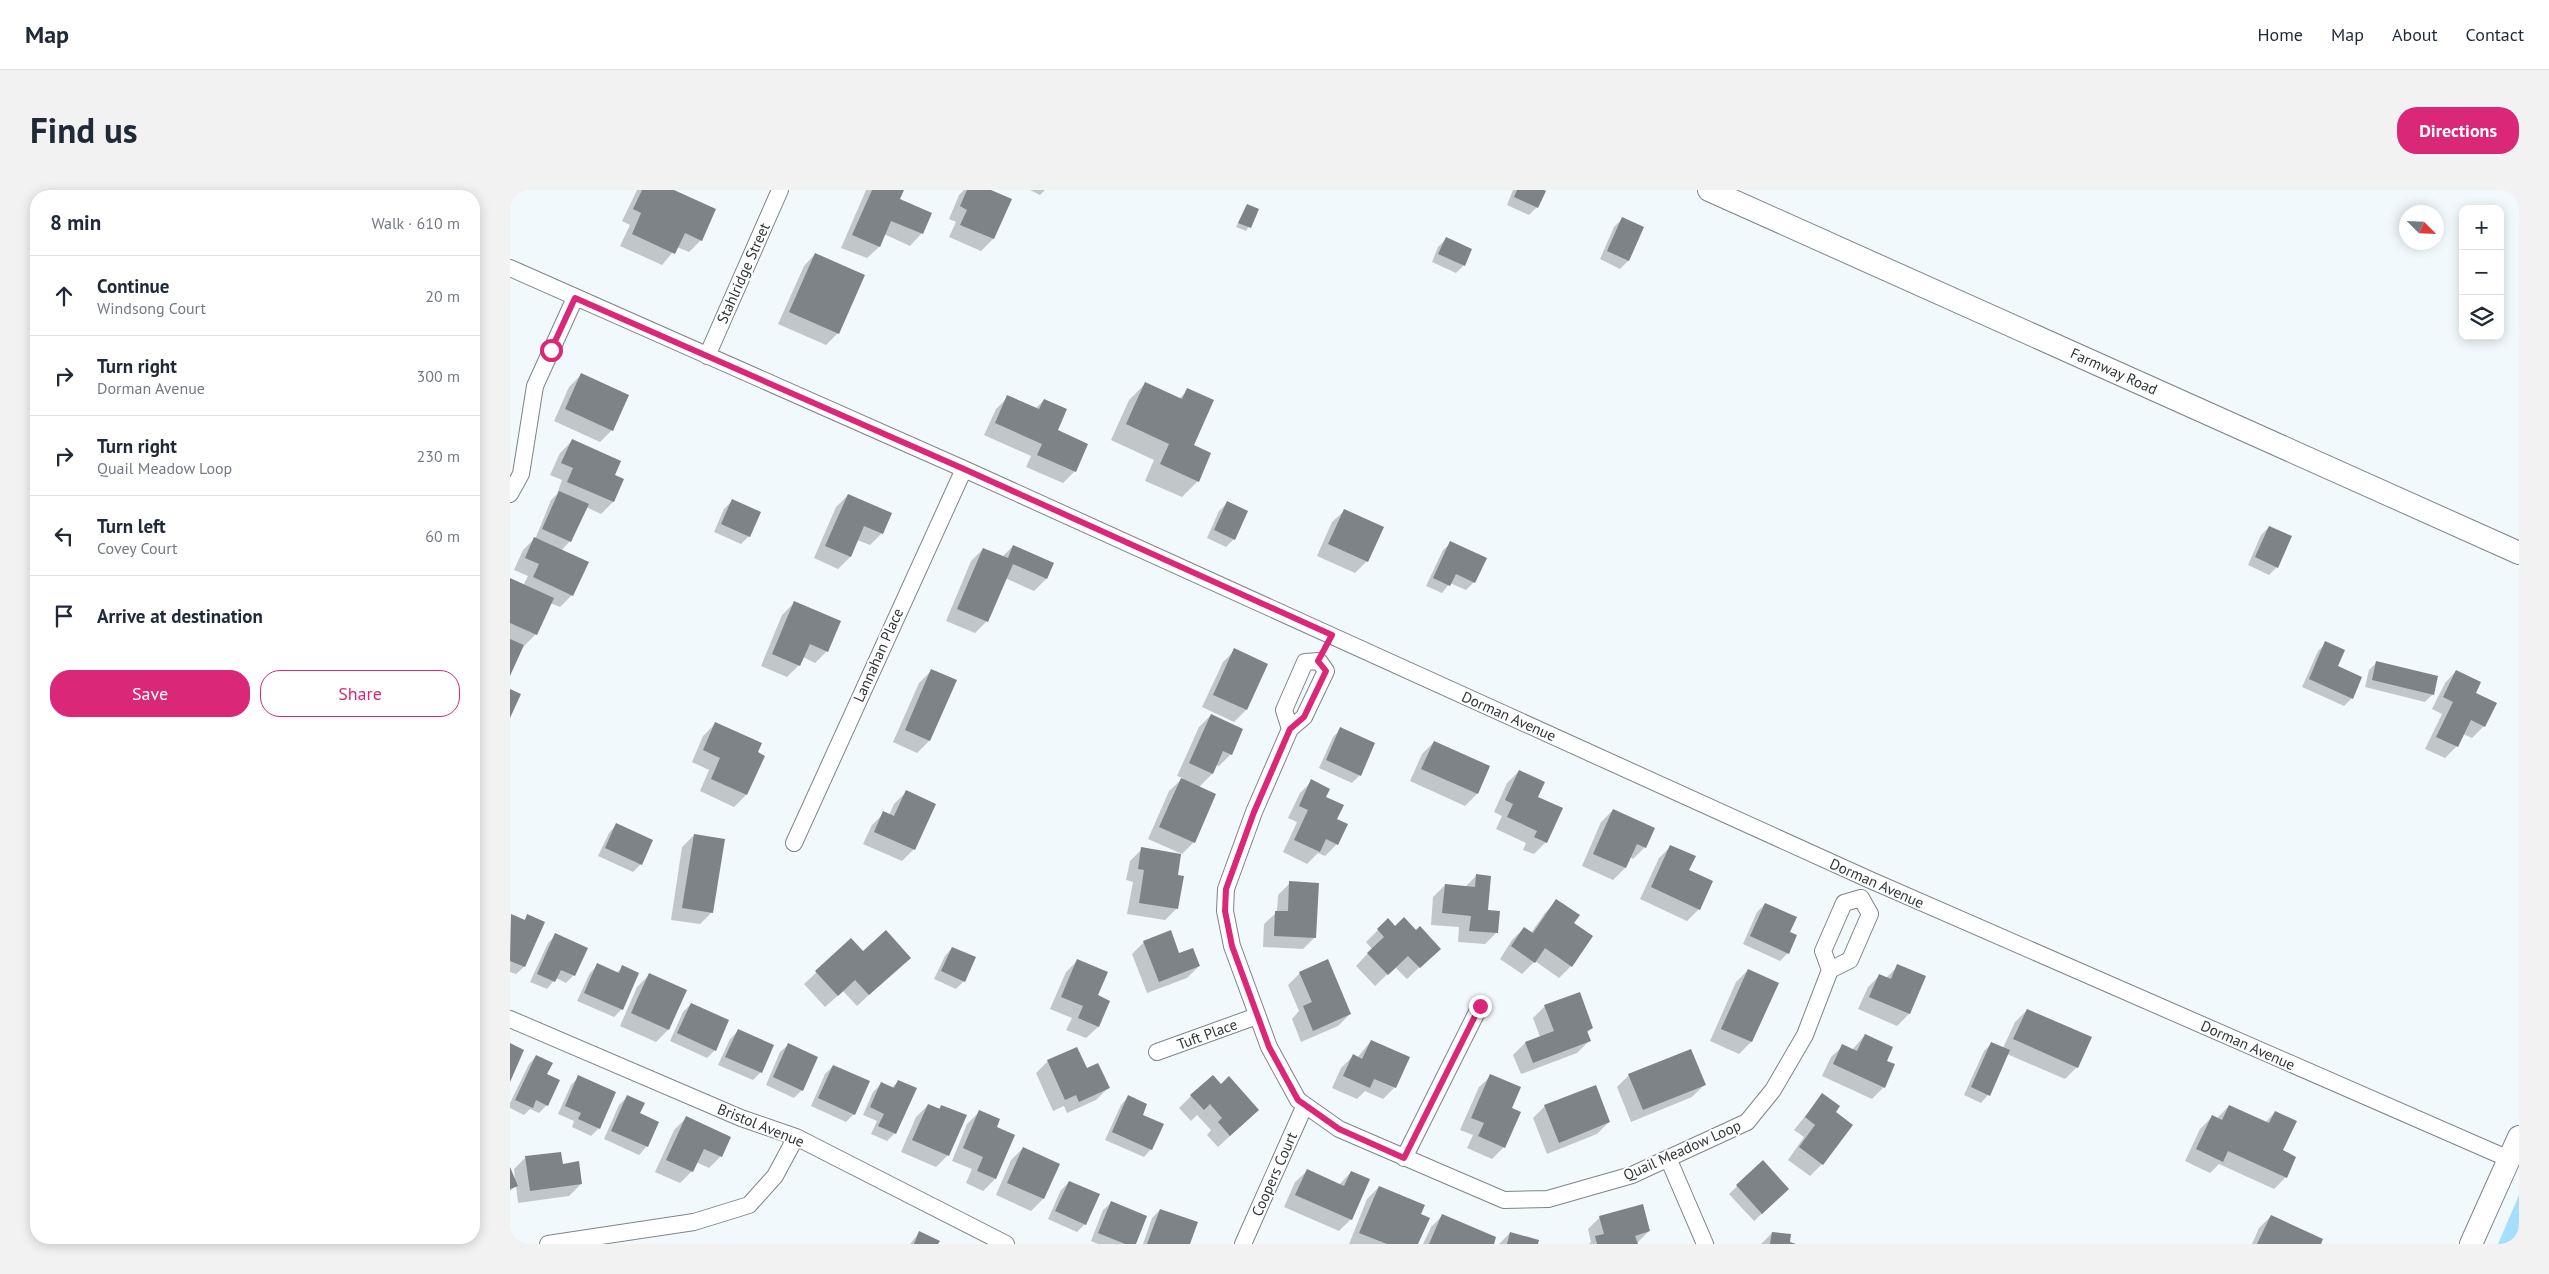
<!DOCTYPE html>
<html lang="en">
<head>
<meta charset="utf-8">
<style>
	:root { --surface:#fff; --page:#f2f2f3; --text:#1f2937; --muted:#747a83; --line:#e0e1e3; --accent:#db2777 }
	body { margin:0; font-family:"PT Sans",sans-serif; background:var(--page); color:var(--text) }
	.controls { position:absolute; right:15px; top:15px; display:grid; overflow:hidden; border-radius:10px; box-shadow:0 2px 12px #0003 }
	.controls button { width:45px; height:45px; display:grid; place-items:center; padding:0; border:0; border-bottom:1px solid var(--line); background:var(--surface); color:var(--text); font:25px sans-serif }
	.compass { position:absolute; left:1889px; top:15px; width:45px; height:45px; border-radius:50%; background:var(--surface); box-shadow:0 2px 12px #0003; rotate:114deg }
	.stop { position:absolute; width:15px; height:15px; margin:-11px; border:4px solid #db2777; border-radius:50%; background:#fff }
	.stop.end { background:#db2777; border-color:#fff; box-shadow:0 1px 5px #0008 }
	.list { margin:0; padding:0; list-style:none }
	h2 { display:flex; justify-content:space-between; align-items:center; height:65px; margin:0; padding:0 20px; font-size:21px }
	h2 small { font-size:16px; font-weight:400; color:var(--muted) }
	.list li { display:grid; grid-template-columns:32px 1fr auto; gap:15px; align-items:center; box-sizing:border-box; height:80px; padding:0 20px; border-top:1px solid var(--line) }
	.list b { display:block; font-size:19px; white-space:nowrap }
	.list p { margin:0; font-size:16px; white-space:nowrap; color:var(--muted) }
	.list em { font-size:16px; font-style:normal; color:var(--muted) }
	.actions { display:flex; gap:10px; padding:15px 20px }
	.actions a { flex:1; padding:11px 0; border:1px solid var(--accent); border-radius:20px; text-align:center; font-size:18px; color:var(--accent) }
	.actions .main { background:var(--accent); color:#fff }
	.icon { flex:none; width:28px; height:28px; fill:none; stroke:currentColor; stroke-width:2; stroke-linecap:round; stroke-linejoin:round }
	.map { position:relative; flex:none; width:2009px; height:1054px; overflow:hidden; border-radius:20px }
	header { display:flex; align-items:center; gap:30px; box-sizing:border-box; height:70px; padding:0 25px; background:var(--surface); border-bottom:1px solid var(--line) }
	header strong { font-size:24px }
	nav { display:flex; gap:28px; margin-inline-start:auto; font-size:18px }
	.intro { display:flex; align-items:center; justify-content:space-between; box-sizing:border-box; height:120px; padding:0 30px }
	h1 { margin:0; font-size:35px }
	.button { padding:12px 22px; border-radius:20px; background:var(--accent); color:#fff; font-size:18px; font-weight:700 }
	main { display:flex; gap:30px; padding:0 30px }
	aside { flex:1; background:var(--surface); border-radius:20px; box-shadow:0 2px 12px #0003 }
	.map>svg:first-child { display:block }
</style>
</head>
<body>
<header>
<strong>Map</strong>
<nav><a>Home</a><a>Map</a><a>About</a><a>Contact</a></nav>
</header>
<div class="intro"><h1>Find us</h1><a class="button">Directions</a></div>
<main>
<aside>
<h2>8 min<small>Walk · 610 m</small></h2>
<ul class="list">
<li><svg class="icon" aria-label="ahead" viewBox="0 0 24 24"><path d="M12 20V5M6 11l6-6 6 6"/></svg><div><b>Continue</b><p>Windsong Court</p></div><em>20 m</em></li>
<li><svg class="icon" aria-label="right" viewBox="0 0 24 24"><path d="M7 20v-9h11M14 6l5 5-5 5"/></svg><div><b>Turn right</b><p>Dorman Avenue</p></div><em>300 m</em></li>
<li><svg class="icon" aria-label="right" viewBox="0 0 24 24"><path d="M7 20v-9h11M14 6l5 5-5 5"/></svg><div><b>Turn right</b><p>Quail Meadow Loop</p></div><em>230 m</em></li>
<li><svg class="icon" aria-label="left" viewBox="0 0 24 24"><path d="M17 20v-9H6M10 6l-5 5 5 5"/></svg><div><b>Turn left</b><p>Covey Court</p></div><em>60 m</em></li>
<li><svg class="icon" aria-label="arrive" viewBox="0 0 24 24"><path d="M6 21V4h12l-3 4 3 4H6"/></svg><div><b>Arrive at destination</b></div></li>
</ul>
<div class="actions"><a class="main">Save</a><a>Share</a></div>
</aside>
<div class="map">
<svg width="2009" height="1054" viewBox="0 0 2009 1054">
	<rect width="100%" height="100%" fill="#f2f9fc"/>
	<path fill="#a6dffb" d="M2009 1005V1054H1988Z"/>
	<path fill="#0003" d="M127 0H161L191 50 179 62 167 57 152 75 110 56 120 35 112 31Z
		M356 0H393L389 10 420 24 411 44 400 56 374 44 369 57 357 68 331 58Z
		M454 0H478L500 10 483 49 471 61 439 47 446 32 439 29 449 5Z
		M520 0H535L530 5Z
		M1003 0H1031L1027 17 1019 25 997 15Z
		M737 15 748 20 736 41 726 37Z
		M1112 29 1133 38 1118 71 1110 79 1090 69 1104 37Z
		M936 49 954 75 946 83 922 72 928 57Z
		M305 64 328 143 316 155 268 134 294 76Z
		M71 185 102 240 90 252 44 231 59 197Z
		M635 194 669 209 678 200 688 291 672 307 635 291 644 270 601 250 619 210Z
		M498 207 525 219 534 210 546 240 577 254 565 281 553 293 516 277 521 266 474 245 486 219Z
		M62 251 103 286 112 290 103 312 91 324 76 317 60 351 51 361 62 405 50 417 40 413 26 444 14 456 12 455 0 483V390L13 396 18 386 4 380 13 360 26 347 41 310 47 304 52 290 40 285 50 263Z
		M338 305 372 343 360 355 347 350 340 367 328 379 304 368 326 317Z
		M222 311 239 346 231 354 204 342 214 319Z
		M717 313 724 349 716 357 697 348 709 321Z
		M834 321 857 371 845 383 807 366 822 332Z
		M1759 337 1767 377 1759 385 1738 375 1751 345Z
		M941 353 964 392 956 400 940 393 932 403 916 396 933 360Z
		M503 356 542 373 536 389 524 401 495 388 477 431 465 443 436 431 461 371 473 359 492 367Z
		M284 413 317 461 305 473 293 467 289 475 277 487 251 476 272 425Z
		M1816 453 1842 508 1834 516 1792 497 1808 461Z
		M725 460 736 520 724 532 692 517 713 472Z
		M1867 472 1923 504 1915 512 1855 497 1859 480Z
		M421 481 419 551 407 563 383 552 409 493Z
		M1946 481 1964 504 1985 514 1974 536 1962 548 1953 544 1947 556 1935 568 1915 559 1932 524 1922 519 1935 493Z
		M701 525 721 564 709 576 706 575 702 584 689 597 684 652 672 664 638 649 659 601 673 588 667 586 689 537Z
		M205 534 236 605 224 617 190 601 199 580 182 572 193 546Z
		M831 539 864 554 850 585 842 593 809 578 823 547Z
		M924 552 979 576 967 604 955 616 900 591 912 564Z
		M1009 581 1026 607 1051 619 1036 652 1024 664 1013 660 1016 653 986 639 992 626 984 622 997 593Z
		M802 591 815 608 826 630 827 654 815 666 808 663 797 674 773 662 787 632 778 628 790 603Z
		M396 602 404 659 392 671 353 654 362 635 374 623 379 625 384 614Z
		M1103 620 1135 657 1123 669 1120 667 1115 678 1103 690 1072 676 1091 632Z
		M106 635 131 674 123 682 88 666 99 643Z
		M184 645 202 722 190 734 161 730 172 657Z
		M1161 656 1178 680 1189 719 1177 731 1130 709 1149 668Z
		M632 659 666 686 667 718 655 730 617 724 623 692 616 690 620 671Z
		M966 686 976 721 987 742 975 754 948 752 949 737 921 735 923 707 935 695 955 697Z
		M780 693 805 747 793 759 753 757 754 734 767 722 768 705Z
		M1047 711 1062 734 1061 776 1049 788 1025 771 1012 784 990 769 1002 750 1014 738 1021 743 1035 723Z
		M1255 714 1279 742 1278 763 1270 771 1233 754 1247 722Z
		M1 725 13 731 18 726 34 733 14 777 6 784 0 782Z
		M878 730 917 770 897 789 885 777 865 796 846 776 862 759 856 752Z
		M46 745 64 785 56 793 46 788 37 799 20 792 38 753Z
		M341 750 353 763 387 779 347 816 333 801 315 817 294 794Z
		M634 752 669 765 689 776 677 788 637 803 622 764Z
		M442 758 454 791 446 799 424 789 435 766Z
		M568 770 586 806 599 811 588 837 576 848 556 840 562 828 540 819 556 782Z
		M88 775 106 783 113 777 112 819 104 827 67 811 80 783Z
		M1388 776 1414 787 1399 824 1387 836 1348 819 1358 797 1370 785 1376 788Z
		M1238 780 1241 852 1229 864 1200 851 1226 792Z
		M790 783 840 824 828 836 791 852 782 829 789 821 778 795Z
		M139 785 175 801 158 840 146 852 110 836 127 797Z
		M181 814 205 860 197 868 160 851 173 822Z
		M1035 816 1082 838 1077 843 1079 851 1067 863 1011 884 1003 865 1015 853 1030 847 1023 828Z
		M1517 820 1567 877 1555 889 1497 864 1478 905 1471 913 1454 905 1474 861 1482 853 1493 858 1505 832Z
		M228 841 251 882 243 890 208 875 220 849Z
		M1355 845 1374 897 1362 909 1312 886 1321 867 1333 856 1342 860Z
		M861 851 885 897 873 909 855 901 847 909 822 898 831 878 843 866 847 868Z
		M278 855 292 900 284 908 256 895 270 862Z
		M26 866 36 885 37 915 29 923 20 919 14 925 0 918V913L19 874Z
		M538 871 576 879 598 898 586 910 557 923 554 916 543 921 526 883Z
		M323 876 344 924 336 932 301 916 315 884Z
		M1119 885 1194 895 1182 907 1121 932 1107 897Z
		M981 886 1000 919 994 957 982 969 957 958 963 945 950 940 969 897Z
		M69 887 89 938 81 946 62 937 64 931 48 924 61 895Z
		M388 892 385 943 377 951 361 944 367 931 353 925 363 902 371 894 381 898Z
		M711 896 748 920 708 957 697 945 701 940 687 925 681 931 669 918 681 906Z
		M1312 905 1324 923 1312 974 1300 986 1278 970 1294 947 1284 940Z
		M117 907 129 924 147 932 136 957 129 965 94 949 109 915Z
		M618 907 631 925 641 959 634 967 595 950 611 915Z
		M418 915 428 919 431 916 438 965 426 977 391 962 406 927Z
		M1035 916 1099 932 1087 944 1037 964 1023 928Z
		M1719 916 1755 933 1765 922 1772 961 1785 967 1775 988 1764 999 1709 974 1700 983 1675 971 1690 939 1702 927 1706 929Z
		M469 922 486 938 485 989 473 1001 456 993 462 979 442 971 457 934Z
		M176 928 211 966 199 978 186 972 182 981 170 993 145 982 164 940Z
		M513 958 549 974 533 1009 521 1021 486 1005 501 970Z
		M16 967 52 975 71 994 59 1006 8 1013 6 996 0 1001V981L5 990 4 979Z
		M1253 972 1270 1007 1244 1031 1219 1004Z
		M797 981 829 995 841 982V1029L829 1041 774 1017 785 992Z
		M559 992 575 1034 567 1042 538 1029 551 1000Z
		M869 997 909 1025 907 1054H839L857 1009Z
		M601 1013 625 1054H588L581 1051 593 1020Z
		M650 1020 678 1054H633L642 1028Z
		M933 1025 982 1054H913L921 1037Z
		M1761 1026 1810 1054H1742L1749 1038Z
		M1090 1027 1139 1041 1126 1054H1079L1081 1052 1078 1039Z
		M409 1043 427 1054H400Z
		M1000 1043 1027 1054H989Z
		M1262 1043 1279 1053 1286 1054H1251Z"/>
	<path fill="#7d8386" d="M132 0H164L206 19 192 51 175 43 165 64 122 44 131 23 123 19Z
		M362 0H394L390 9 422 23 413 44 381 31 370 57 342 45Z
		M457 0H481L502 9 484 49 450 35 457 20 450 16Z
		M1007 0H1034L1036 1 1028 18 1004 7Z
		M737 14 749 19 741 38 728 33Z
		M1112 27 1134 37 1119 71 1097 61Z
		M936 47 962 59 955 76 928 64Z
		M305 63 355 85 329 144 279 122Z
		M71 183 119 205 103 241 55 219Z
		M635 192 672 209 677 198 704 210 684 255 701 263 689 292 650 274 659 254 616 234Z
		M497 205 529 219 534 209 557 219 548 240 578 254 566 282 527 265 532 254 485 233Z
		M62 249 111 271 105 285 114 289 104 312 57 292 63 278 51 273Z
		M49 301 79 314 61 352 32 339Z
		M338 304 382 323 373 344 354 336 341 367 315 356Z
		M222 309 251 322 240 347 211 334Z
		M717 311 738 321 725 350 704 340Z
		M834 319 874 337 858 372 818 354Z
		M1759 336 1782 346 1768 378 1745 367Z
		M24 347 79 372 63 406 23 387 29 374 15 368Z
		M940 351 977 368 965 393 946 384 940 396 923 388Z
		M503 355 544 373 537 389 503 374 478 432 447 419 473 358 498 368Z
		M0 388 44 408 27 445 0 433Z
		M284 411 331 431 318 462 300 454 290 476 262 464Z
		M0 449 14 455 0 486Z
		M1815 451 1835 460 1828 476 1852 487 1843 509 1799 489Z
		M724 458 758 474 737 520 703 505Z
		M1866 471 1928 486 1924 505 1862 490Z
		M421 479 447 490 420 551 395 540Z
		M1946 480 1971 492 1966 503 1987 513 1975 537 1961 530 1948 557 1926 547 1943 512 1933 507Z
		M0 499 11 504 0 528Z
		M701 524 733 539 722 565 713 561 703 584 679 573Z
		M205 532 252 553 248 562 255 566 237 605 201 589 210 568 193 560Z
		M830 537 865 553 851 586 816 570Z
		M924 551 980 576 968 604 911 579Z
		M1009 580 1035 592 1028 607 1053 618 1037 653 1024 647 1027 641 997 627 1003 614 995 610Z
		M671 588 706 604 685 653 649 637Z
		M801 589 820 599 816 607 834 615 827 629 838 634 828 655 816 649 810 662 784 650 798 620 789 616Z
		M396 600 426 614 405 660 364 642 373 621 384 626Z
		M1103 619 1145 638 1136 658 1127 654 1116 678 1083 664Z
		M106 633 143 650 132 675 95 658Z
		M184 644 215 649 203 723 172 718Z
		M1160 655 1186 666 1179 680 1203 691 1190 720 1141 697Z
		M631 657 671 664 668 685 674 686 668 719 629 713 634 680 628 679Z
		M966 684 981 686 978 720 990 721 988 743 959 741 961 726 932 723 935 694 965 697Z
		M779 691 809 693 806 748 764 746 765 721H778Z
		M1046 709 1070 725 1064 733 1083 746 1062 777 1035 758 1025 773 1001 756 1014 737 1023 743Z
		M1255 713 1287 727 1280 742 1287 745 1279 764 1240 746Z
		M1 724 15 730 17 724 35 732 15 777 0 771Z
		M894 727 906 740 910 736 931 759 910 778 898 766 878 785 857 763 874 747 867 739 878 728 885 736Z
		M376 740 401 768 359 805 345 790 328 806 305 781 341 748 353 761Z
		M661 740 669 763 683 758 690 776 649 792 633 751Z
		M45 743 78 758 65 786 51 780 45 792 27 784Z
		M442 757 466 767 455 792 431 781Z
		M567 769 598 782 588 805 600 811 589 837 568 828 573 816 551 807Z
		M818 769 841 824 803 841 793 816 802 812 789 782Z
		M87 773 109 783 112 775 129 783 113 820 74 803Z
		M1387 774 1416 786 1400 824 1359 807 1369 784 1381 789Z
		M1238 779 1269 793 1242 852 1211 839Z
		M139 783 177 800 159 840 121 823Z
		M1070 802 1083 838 1077 841 1081 851 1023 873 1015 852 1044 841 1034 815Z
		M181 813 219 830 206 861 167 843Z
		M1517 819 1582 847 1568 878 1503 849Z
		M228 839 264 855 252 883 215 867Z
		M1355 844 1383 857 1377 871 1385 874 1375 898 1323 874 1332 854 1347 861Z
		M861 850 900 867 886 898 864 889 860 898 833 886 843 864 852 869Z
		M1481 852 1500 860 1480 906 1461 897Z
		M0 853 14 860 0 892Z
		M278 853 308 867 293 901 263 887Z
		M567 857 577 878 588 873 600 898 569 912 566 905 555 910 537 870Z
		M1181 859 1196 895 1133 920 1118 884Z
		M26 865 43 873 37 884 50 890 38 916 26 910 23 918 5 910Z
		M323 875 360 891 345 925 308 908Z
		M980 884 1011 897 1002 918 1011 922 995 958 968 946 974 933 961 928Z
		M68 885 106 902 90 939 68 929 71 923 55 916Z
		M703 885 711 894 719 886 749 920 720 946 708 932 712 928 700 914 694 920 680 905Z
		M388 890 407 898 386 944 368 936 374 924 360 917 371 892 384 898Z
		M1086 895 1100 932 1049 953 1034 915Z
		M1312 903 1330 916 1326 922 1343 935 1313 975 1289 957 1305 935 1295 927Z
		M117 905 135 913 130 923 149 932 138 957 101 941Z
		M618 905 637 914 633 925 654 934 642 960 602 942Z
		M418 914 430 919 431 915 457 925 439 966 402 950Z
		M1719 915 1759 933 1765 921 1787 931 1773 960 1786 967 1777 988 1718 961 1713 972 1686 959 1702 925 1712 930Z
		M469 920 490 929 487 937 505 945 486 989 467 981 473 967 453 958Z
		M176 926 221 947 212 967 194 959 183 982 156 970Z
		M513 957 550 974 534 1009 497 993Z
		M51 962 53 974 69 971 72 994 20 1001 15 966Z
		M1253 970 1279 999 1252 1024 1226 995Z
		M0 977 8 996 0 999Z
		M797 979 834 996 841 981 860 989 842 1030 785 1005Z
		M559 991 590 1004 576 1035 545 1021Z
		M869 996 915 1015 911 1024 920 1028 908 1054H877L849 1043Z
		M601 1011 637 1026 626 1054H615L588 1043Z
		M1133 1014 1140 1041 1125 1046 1128 1054H1087L1085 1046 1094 1044 1089 1026Z
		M650 1019 688 1032 680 1054H637Z
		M932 1024 986 1047 984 1054H919Z
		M1761 1025 1813 1049 1811 1054H1747Z
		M409 1041 430 1051 428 1054H404Z
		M1000 1042 1029 1050 1028 1054H997Z
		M1262 1042 1281 1044 1280 1052 1286 1054H1260Z"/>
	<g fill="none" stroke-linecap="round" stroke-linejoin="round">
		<defs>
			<path id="street" d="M0 78 454 279 1358 689 1999 969
				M197 166 270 0
				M0 304 11 284 25 196 65 108
				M809 471 816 481 794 527 780 539 774 520 795 472Z
				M780 539 744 622 716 699 715 721 722 756 759 857 788 910 829 939 994 1010 1038 1009 1122 985 1237 932 1263 900 1295 845 1320 780
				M284 653 454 279
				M1351 708 1360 724 1340 770 1320 780 1313 761 1334 713Z
				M0 829 231 928 286 947 496 1054
				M647 862 747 826
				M894 968 970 816
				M1158 968 1195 1054
				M38 1054 184 1032 239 1015 265 986 286 947
				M733 1054 795 915"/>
			<path id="secondary" d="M1199 0 2009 363
				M1961 1054 2009 947"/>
		</defs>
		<use href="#street" stroke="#7e8488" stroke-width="18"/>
		<use href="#secondary" stroke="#7e8488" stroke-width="24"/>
		<use href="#street" stroke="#fff" stroke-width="16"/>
		<use href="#secondary" stroke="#fff" stroke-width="22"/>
	</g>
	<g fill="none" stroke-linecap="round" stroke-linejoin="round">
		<path stroke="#db2777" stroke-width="6" d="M41 160 65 108 454 279 822 445 808 471 816 481 794 527 780 539 744 622 716 699 715 721 722 756 759 857 788 910 829 939 894 968 970 816"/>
	</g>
	<g text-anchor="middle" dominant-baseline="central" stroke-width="4" stroke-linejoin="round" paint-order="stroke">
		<g font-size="15" fill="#323536" stroke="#fff">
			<text transform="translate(233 83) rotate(-66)">Stahlridge Street</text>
			<text transform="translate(1604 181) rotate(24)">Farmway Road</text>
			<text transform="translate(368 465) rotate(-66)">Lannahan Place</text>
			<text transform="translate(999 526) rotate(24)">Dorman Avenue</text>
			<text transform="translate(1367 693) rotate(24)">Dorman Avenue</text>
			<text transform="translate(697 844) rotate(-20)">Tuft Place</text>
			<text transform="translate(1738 855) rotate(24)">Dorman Avenue</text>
			<text transform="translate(251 935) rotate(22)">Bristol Avenue</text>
			<text transform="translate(1172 960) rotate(-24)">Quail Meadow Loop</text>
			<text transform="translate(764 984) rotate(-66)">Coopers Court</text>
		</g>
	</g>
</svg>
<div class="controls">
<button>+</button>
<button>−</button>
<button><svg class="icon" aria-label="layers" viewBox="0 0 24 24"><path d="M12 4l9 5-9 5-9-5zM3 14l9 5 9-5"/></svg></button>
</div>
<svg class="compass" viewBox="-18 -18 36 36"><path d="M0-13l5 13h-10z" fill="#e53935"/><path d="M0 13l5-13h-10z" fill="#747a83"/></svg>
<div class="stop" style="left:41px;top:160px"></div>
<div class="stop end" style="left:970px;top:816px"></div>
</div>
</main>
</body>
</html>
